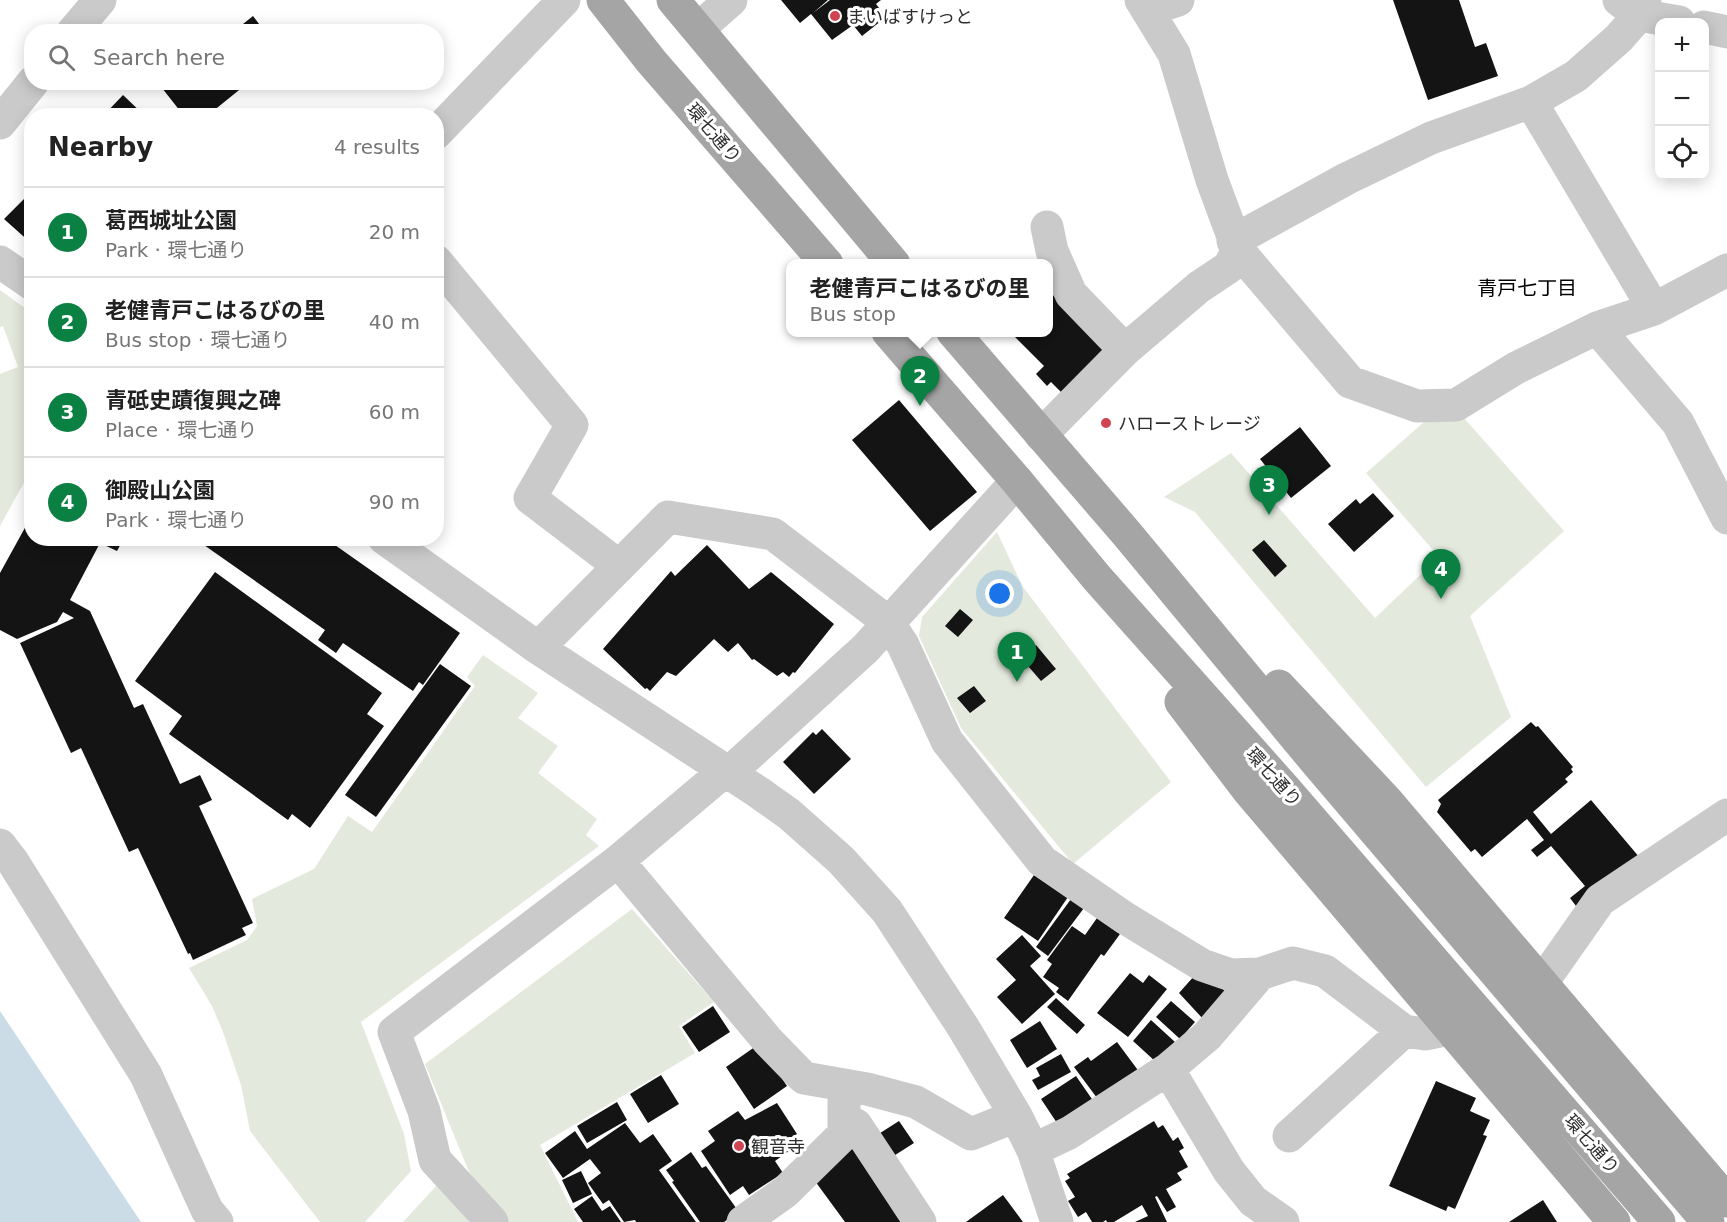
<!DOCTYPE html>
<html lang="en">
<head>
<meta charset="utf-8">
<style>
	:root { --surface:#fff; --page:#f6f6f6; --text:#222; --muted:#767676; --line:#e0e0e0; --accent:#0b8043 }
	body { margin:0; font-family:"DejaVu Sans","Noto Sans JP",sans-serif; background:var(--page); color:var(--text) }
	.controls { position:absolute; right:18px; top:18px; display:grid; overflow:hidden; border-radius:12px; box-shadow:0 3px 15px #0003 }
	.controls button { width:54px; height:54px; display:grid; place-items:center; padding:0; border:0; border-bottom:2px solid var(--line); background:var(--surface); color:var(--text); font:30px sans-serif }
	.you { position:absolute; left:1000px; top:594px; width:21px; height:21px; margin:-15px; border:4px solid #fff; border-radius:50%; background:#1a73e8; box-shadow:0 0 0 9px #1a73e833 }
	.badge { display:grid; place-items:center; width:39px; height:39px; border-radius:50%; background:var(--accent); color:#fff; font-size:20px; font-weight:700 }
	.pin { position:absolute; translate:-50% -50px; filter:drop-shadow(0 2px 3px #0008) }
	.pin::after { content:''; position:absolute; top:32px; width:21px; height:18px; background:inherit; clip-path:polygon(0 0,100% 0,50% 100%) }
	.popup { position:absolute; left:786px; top:259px; width:267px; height:78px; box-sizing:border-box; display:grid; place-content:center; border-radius:12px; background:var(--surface); filter:drop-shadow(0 2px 4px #0005); font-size:20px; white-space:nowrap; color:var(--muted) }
	.popup b { font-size:22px; color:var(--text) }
	.popup::after { content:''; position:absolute; left:50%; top:100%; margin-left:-12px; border:12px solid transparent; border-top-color:var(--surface) }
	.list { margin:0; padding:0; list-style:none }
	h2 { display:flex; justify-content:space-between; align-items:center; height:78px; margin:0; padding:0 24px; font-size:26px }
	h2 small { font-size:20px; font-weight:400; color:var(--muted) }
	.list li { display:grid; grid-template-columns:39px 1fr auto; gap:18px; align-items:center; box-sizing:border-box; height:90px; padding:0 24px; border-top:2px solid var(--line) }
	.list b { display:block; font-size:22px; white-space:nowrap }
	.list p { margin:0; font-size:20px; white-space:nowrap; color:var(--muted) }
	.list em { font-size:20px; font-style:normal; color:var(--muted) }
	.icon { flex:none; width:33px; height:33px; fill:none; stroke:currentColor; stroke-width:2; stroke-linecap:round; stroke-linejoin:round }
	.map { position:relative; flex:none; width:1727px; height:1222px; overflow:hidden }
	.search { position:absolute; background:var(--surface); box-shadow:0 3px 15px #0003; left:24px; top:24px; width:420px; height:66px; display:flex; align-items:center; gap:15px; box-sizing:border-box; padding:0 21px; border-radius:24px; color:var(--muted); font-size:22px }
	.panel { position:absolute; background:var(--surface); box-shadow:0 3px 15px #0003; left:24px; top:108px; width:420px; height:438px; border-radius:24px }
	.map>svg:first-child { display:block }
</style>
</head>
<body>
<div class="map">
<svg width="1727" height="1222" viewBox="0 0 1727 1222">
	<rect width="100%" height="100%" fill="#fff"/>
	<path fill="#e3e9dc" d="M0 290 32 313 31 470 0 526V374L18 367 3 326 0 327Z
		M1464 418 1564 531 1470 616 1511 717 1426 787 1195 512 1164 497 1231 453 1375 618 1439 557 1366 473 1424 422Z
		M997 532 1023 587 1171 782 1073 864 961 728 919 636 922 617Z
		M483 655 538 693 518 718 558 746 538 773 597 819 586 835 599 846 361 1022 404 1134 411 1171 365 1222H320L250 1131 241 1085 223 1032 212 1006 189 968 247 940 257 926 252 899 314 869 348 816 372 832 475 686 467 677Z
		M632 909 714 1002 679 1026 695 1053 540 1145 578 1222H508L469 1172 425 1064Z
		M439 1183 474 1216 468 1222H403Z"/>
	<path fill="#cbdce6" d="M0 1011 141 1222H0Z"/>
	<path fill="#141414" d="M781 0H828L813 13 830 0H881L876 4 886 17 862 36 853 25 832 40 811 14 800 23Z
		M1393 0H1459L1475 47 1486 43 1498 76 1428 100Z
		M253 16 265 32H233Z
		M169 82H249L207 116H184L162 88Z
		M123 95 145 116H103Z
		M32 191V244L4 219Z
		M1049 291 1104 346 1105 356 1065 396 1051 382 1047 386 1036 374 1044 366 1010 332H1049Z
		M899 400 977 492 930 531 852 440Z
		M1300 427 1331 466 1291 498 1260 459Z
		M1373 493 1394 516 1354 552 1328 524 1356 499 1360 504Z
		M32 515V538H124L117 551 100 543 70 600 90 611 134 708 143 704 180 784 200 775 212 800 199 806 253 923 242 928 246 935 193 960 190 953 188 954 138 848 129 852 81 748 71 753 20 643 74 618 63 612 57 622 17 639 0 630V573Z
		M194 538H325L460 633 423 685 419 682 413 691 343 643 336 653 318 640 325 630Z
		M1264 540 1287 566 1275 577 1252 550Z
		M707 545 749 589 771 572 834 624 795 673 793 672 789 677 783 672 777 676 754 659 752 660 738 643 728 652 714 639 676 676 667 672 650 691 647 688 645 689 603 649 671 571 675 576Z
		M215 572 382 693 367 714 384 726 310 828 292 814 288 820 169 734 182 716 135 681Z
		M960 609 973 620 958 637 945 626Z
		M1036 645 1056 669 1041 681 1021 658Z
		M440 664 471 686 376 817 345 795Z
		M974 686 986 701 970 713 957 698Z
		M1531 722 1536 727 1538 726 1573 767 1571 769 1573 772 1565 779 1568 782 1533 812 1551 834 1591 800 1640 858 1576 906 1570 898 1585 886 1551 846 1537 857 1531 850 1544 840 1527 819 1482 857 1475 849 1471 852 1437 812 1441 804 1438 800Z
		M822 729 851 759 814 794 783 762 813 732 816 735Z
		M1034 875 1068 897 1038 941 1004 918Z
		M1071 899 1084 908 1048 956 1036 947Z
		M1097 918 1120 934 1104 956 1101 954 1068 1001 1056 992 1059 988 1043 977 1052 964 1047 960 1072 926 1085 935Z
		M1022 935 1041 956 1030 966 1055 994 1022 1024 997 997 1016 980 996 959Z
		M1130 973 1143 983 1149 975 1167 989 1128 1037 1097 1013Z
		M1195 975 1218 984 1229 995 1204 1020 1179 993Z
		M1056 998 1085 1025 1077 1034 1047 1007Z
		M1171 1001 1195 1022 1180 1039 1156 1017Z
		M713 1006 730 1032 699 1052 682 1027Z
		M1151 1020 1175 1042 1156 1062 1133 1041Z
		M1040 1021 1057 1049 1027 1068 1010 1040Z
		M1117 1042 1140 1073 1100 1102 1074 1067 1088 1057 1091 1061Z
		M759 1044 787 1086 754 1109 726 1067Z
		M1061 1054 1071 1072 1038 1090 1032 1080 1040 1076 1036 1068Z
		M661 1075 679 1104 648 1123 630 1094Z
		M1076 1076 1094 1102 1059 1126 1041 1099Z
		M1436 1081 1476 1098 1470 1111 1490 1120 1483 1135 1487 1136 1455 1209 1448 1206 1446 1211 1389 1186Z
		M617 1102 627 1120 587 1143 577 1126Z
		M777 1103 797 1134 783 1142 789 1151 775 1161 783 1173 749 1195 743 1186 730 1195 701 1151 715 1141 708 1131 738 1111 745 1120Z
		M899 1121 914 1143 892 1157 877 1135Z
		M1154 1121 1158 1128 1163 1125 1173 1141 1178 1137 1184 1148 1179 1151 1188 1167 1177 1173 1182 1180 1166 1189 1176 1207 1167 1212 1157 1196 1155 1197 1167 1222H1135L1148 1216 1142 1205 1114 1222H1107L1106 1220 1103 1222H1092L1086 1212 1078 1217 1068 1201 1075 1197 1065 1181 1070 1178 1067 1174Z
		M625 1123 640 1143 653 1134 672 1161 659 1170 696 1222H636L635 1220 624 1222 609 1200 603 1204 588 1183 601 1173 590 1159 563 1178 545 1153 575 1131 587 1149Z
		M855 1146 912 1222H845L812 1177Z
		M691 1152 702 1168 706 1166 739 1212 724 1222H700L672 1182 674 1181 666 1170Z
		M581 1171 592 1194 573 1203 562 1180Z
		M1003 1195 1023 1222H966Z
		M592 1196 602 1211 610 1206 621 1222H583L574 1209Z
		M1543 1200 1557 1222H1509Z"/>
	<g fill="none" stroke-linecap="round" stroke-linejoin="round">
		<path stroke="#cacaca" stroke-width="33" d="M1141 0 1174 54 1212 180 1238 250 1350 382 1417 406 1456 405 1516 368 1597 328 1654 309 1727 270
			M1619 0 1639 15 1679 22
			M1148 10 1178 0
			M1704 27 1727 32
			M698 29 731 0
			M73 32 100 0
			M1531 102 1654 309
			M0 123 33 82
			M436 133 564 0
			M1047 227 1052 251 1071 294 1125 350
			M1233 241 1346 179 1431 138 1531 102 1576 76 1619 38 1639 15 1645 0
			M436 261 572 425 530 498 619 566
			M0 262 32 284
			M1597 328 1678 423 1727 518
			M1041 435 1125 350 1199 287 1229 267 1238 250
			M384 538 538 648 668 517 773 534 888 622 903 645 947 741 1042 861 1125 918 1202 965 1231 975 1260 974 1293 963 1325 971 1404 1031 1425 1034 1449 1029
			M538 648 758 792 789 814 841 860 887 911 963 1027 1016 1116 1033 1150 1057 1222
			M730 772 866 648 1017 481
			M0 845 13 862 146 1075 207 1210 217 1222
			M618 861 768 1041 804 1078 867 1089 916 1102 971 1134 1016 1116
			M1541 984 1600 900 1727 815
			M1168 1069 1229 1171 1253 1201 1283 1222
			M844 1119 856 1125 920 1222
			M1289 1136 1404 1031
			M1033 1150 1069 1133 1168 1069 1207 1036 1260 974
			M492 1222 435 1160 424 1111 394 1032 618 861 726 770
			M743 1222 785 1192 844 1134V1085"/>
		<path stroke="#a5a5a5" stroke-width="33" d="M603 0 651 61 827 264
			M673 0 894 264
			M888 332 1017 481 1097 578 1285 789 1659 1222
			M953 332 1127 534 1317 763 1708 1222
			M1279 686 1386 800 1727 1201
			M1181 702 1248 790 1614 1222"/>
	</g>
	<g fill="#cf4450" stroke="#fff" stroke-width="2">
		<circle cx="835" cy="16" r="6"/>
		<circle cx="1106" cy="423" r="6"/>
		<circle cx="739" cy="1146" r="6"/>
	</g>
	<g text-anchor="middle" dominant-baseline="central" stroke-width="6" stroke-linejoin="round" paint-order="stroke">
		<g font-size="18" fill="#2d2d2d" stroke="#fff" text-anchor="start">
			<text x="847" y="16">まいばすけっと</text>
			<text x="1118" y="423">ハローストレージ</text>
			<text x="751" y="1146">観音寺</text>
		</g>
		<g font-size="18" fill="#2d2d2d" stroke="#fff">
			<text transform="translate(714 133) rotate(49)">環七通り</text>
			<text transform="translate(1274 777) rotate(48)">環七通り</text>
			<text transform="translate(1592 1144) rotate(49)">環七通り</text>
		</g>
		<g font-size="20" fill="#000" stroke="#fff">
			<text x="1527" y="288">青戸七丁目</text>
		</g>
	</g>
</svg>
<div class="controls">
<button>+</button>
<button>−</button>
<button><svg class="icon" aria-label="locate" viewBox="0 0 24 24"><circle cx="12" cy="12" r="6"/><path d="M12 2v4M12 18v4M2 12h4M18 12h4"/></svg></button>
</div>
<div class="you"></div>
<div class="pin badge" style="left:1017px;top:682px">1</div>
<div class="pin badge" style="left:920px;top:406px">2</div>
<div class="popup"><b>老健青戸こはるびの里</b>Bus stop</div>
<div class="pin badge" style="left:1269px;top:515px">3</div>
<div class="pin badge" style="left:1441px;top:599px">4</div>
<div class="search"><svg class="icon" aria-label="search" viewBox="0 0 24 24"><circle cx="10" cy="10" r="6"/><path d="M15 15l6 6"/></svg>Search here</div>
<section class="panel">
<h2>Nearby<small>4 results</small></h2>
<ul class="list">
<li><span class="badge">1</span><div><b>葛西城址公園</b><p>Park · 環七通り</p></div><em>20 m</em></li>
<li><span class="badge">2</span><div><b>老健青戸こはるびの里</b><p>Bus stop · 環七通り</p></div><em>40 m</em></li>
<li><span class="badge">3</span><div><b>青砥史蹟復興之碑</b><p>Place · 環七通り</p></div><em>60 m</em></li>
<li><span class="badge">4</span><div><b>御殿山公園</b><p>Park · 環七通り</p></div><em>90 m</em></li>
</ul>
</section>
</div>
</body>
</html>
